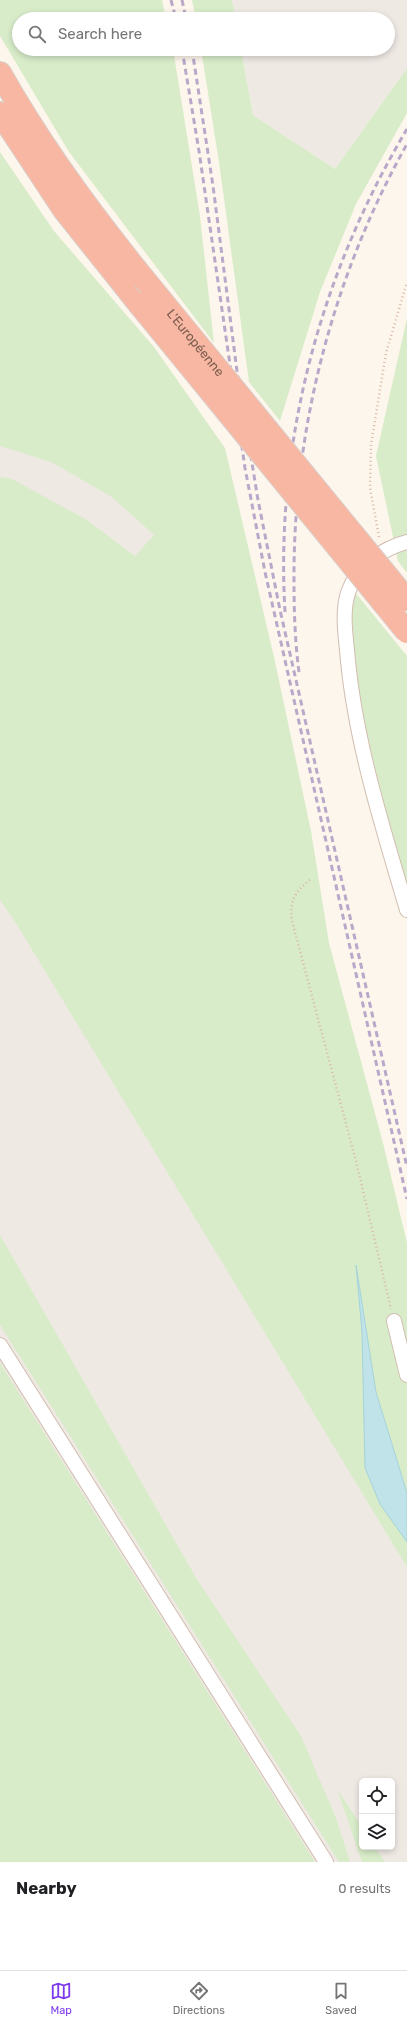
<!DOCTYPE html>
<html lang="en">
<head>
<meta charset="utf-8">
<style>
	:root { --surface:#fff; --page:#f2f2f2; --text:#202124; --muted:#757577; --line:#e0e0e0; --accent:#7c3aed }
	body { margin:0; font-family:Rubik,sans-serif; background:var(--page); color:var(--text) }
	.controls { position:absolute; right:12px; bottom:12px; display:grid; overflow:hidden; border-radius:6px; box-shadow:0 2px 6px #0003 }
	.controls button { width:36px; height:36px; display:grid; place-items:center; padding:0; border:0; border-bottom:1px solid var(--line); background:var(--surface); color:var(--text); font:20px sans-serif }
	.list { margin:0; padding:0; list-style:none }
	h2 { display:flex; justify-content:space-between; align-items:center; height:52px; margin:0; padding:0 16px; font-size:17px }
	h2 small { font-size:13px; font-weight:400; color:var(--muted) }
	.icon { flex:none; width:22px; height:22px; fill:none; stroke:currentColor; stroke-width:2; stroke-linecap:round; stroke-linejoin:round }
	.map { position:relative; flex:none; width:407px; height:1862px; overflow:hidden }
	.search { position:absolute; background:var(--surface); box-shadow:0 2px 6px #0003; left:12px; right:12px; top:12px; height:44px; display:flex; align-items:center; gap:10px; box-sizing:border-box; padding:0 14px; border-radius:22px; color:var(--muted); font-size:15px }
	.sheet { height:108px; background:var(--surface) }
	nav { display:flex; justify-content:space-around; align-items:center; box-sizing:border-box; height:56px; border-top:1px solid var(--line); background:var(--surface); font-size:11px; color:var(--muted) }
	nav a { display:grid; justify-items:center; gap:2px }
	nav .on { color:var(--accent) }
	.map>svg:first-child { display:block }
</style>
</head>
<body>
<div class="map">
<svg width="407" height="1862" viewBox="0 0 407 1862">
	<rect width="100%" height="100%" fill="#fdf6ec"/>
	<path fill="#efe9e4" fill-rule="evenodd" d="M232 0H407V68L335 169 253 115 241 49H388V19H236Z
		M0 252 167 378 407 1437V1862H0ZM362 1781H392V1847H362Z"/>
	<path fill="#d8ecc9" d="M0 0H162L166 19H19V49H173L200 216 214 343 69 152 0 36Z
		M192 0H232L236 19H196Z
		M201 49H241L253 115 335 169 407 68V113L356 204 320 292 280 421 249 382 219 162Z
		M0 152 54 231 154 347 225 448 274 657 311 831 329 943 383 1143 407 1243V1567L14 920 0 900V477L12 479 87 520 135 556 154 535 112 497 51 462 0 446Z
		M407 318V573L398 561 376 456Z
		M354 591 407 656V887L398 861 365 727 342 675Z
		M0 1235 198 1581 301 1736 336 1818 350 1862H339L0 1325Z
		M0 1363 315 1862H0Z
		M337 1789 362 1827V1847H375L385 1862H362Z"/>
	<path fill="#bfe3e8" stroke="#a5d3da" d="M356 1265 376 1392 407 1493V1542L380 1504 365 1468 362 1332Z"/>
	<g fill="none" stroke-linecap="round" stroke-linejoin="round">
		<defs>
			<path id="minor" d="M407 542C383 548 358 566 349 590 342 608 345 631 347 650 354 738 382 825 407 910
				M394 1321 407 1375
				M0 1345 326 1862"/>
			<path id="motorway" d="M0 73C41 146 91 214 144 279
				M0 113 64 210 139 304"/>
		</defs>
		<use href="#minor" stroke="#d1beb0" stroke-width="16"/>
		<use href="#motorway" stroke="#dad1cd" stroke-width="24"/>
		<path stroke="#d9b8a5" stroke-width="2.5" stroke-dasharray="1 3" stroke-linecap="butt" d="M379 537 370 488 371 445 386 353 407 282
			M310 880C295 891 289 902 292 921L356 1161 391 1309"/>
		<use href="#minor" stroke="#fff" stroke-width="14"/>
		<use href="#motorway" stroke="#f7b7a3" stroke-width="22"/>
		<path stroke="#b9a8c9" stroke-width="3" stroke-dasharray="6 4" stroke-linecap="butt" d="M171 0 176 19
			M182 0 186 19
			M182 49 199 151 245 468 265 572 407 1199
			M192 49 213 186 237 371 258 500 280 610 407 1167
			M285 612C275 442 320 275 407 129
			M299 672C295 642 294 611 294 581 293 429 333 276 407 144"/>
		<defs>
			<g id="motorway-bridge">
				<path id="s1" d="M144 279 407 600"/>
				<path d="M139 304 407 632"/>
			</g>
		</defs>
		<use href="#motorway-bridge" stroke="#dad1cd" stroke-width="24" stroke-linecap="butt"/>
		<use href="#motorway-bridge" stroke="#f7b7a3" stroke-width="22"/>
	</g>
	<g text-anchor="middle" dominant-baseline="central" stroke-width="3.5" stroke-linejoin="round" paint-order="stroke">
		<g font-size="13" fill="#7a5c4d" stroke="#fffaf3">
			<text stroke="none"><textPath href="#s1" startOffset="82">L'Européenne</textPath></text>
		</g>
	</g>
</svg>
<div class="controls">
<button><svg class="icon" aria-label="locate" viewBox="0 0 24 24"><circle cx="12" cy="12" r="6"/><path d="M12 2v4M12 18v4M2 12h4M18 12h4"/></svg></button>
<button><svg class="icon" aria-label="layers" viewBox="0 0 24 24"><path d="M12 4l9 5-9 5-9-5zM3 14l9 5 9-5"/></svg></button>
</div>
<div class="search"><svg class="icon" aria-label="search" viewBox="0 0 24 24"><circle cx="10" cy="10" r="6"/><path d="M15 15l6 6"/></svg>Search here</div>
</div>
<section class="sheet">
<h2>Nearby<small>0 results</small></h2>
<ul class="list">
</ul>
</section>
<nav>
<a class="on"><svg class="icon" aria-label="map" viewBox="0 0 24 24"><path d="M3 6l6-2 6 2 6-2v14l-6 2-6-2-6 2zM9 4v14M15 6v14"/></svg>Map</a>
<a><svg class="icon" aria-label="directions" viewBox="0 0 24 24"><path d="M12 3l9 9-9 9-9-9zM9 14v-3h6M13 9l2 2-2 2"/></svg>Directions</a>
<a><svg class="icon" aria-label="saved" viewBox="0 0 24 24"><path d="M7 4h10v16l-5-4-5 4z"/></svg>Saved</a>
</nav>
</body>
</html>
